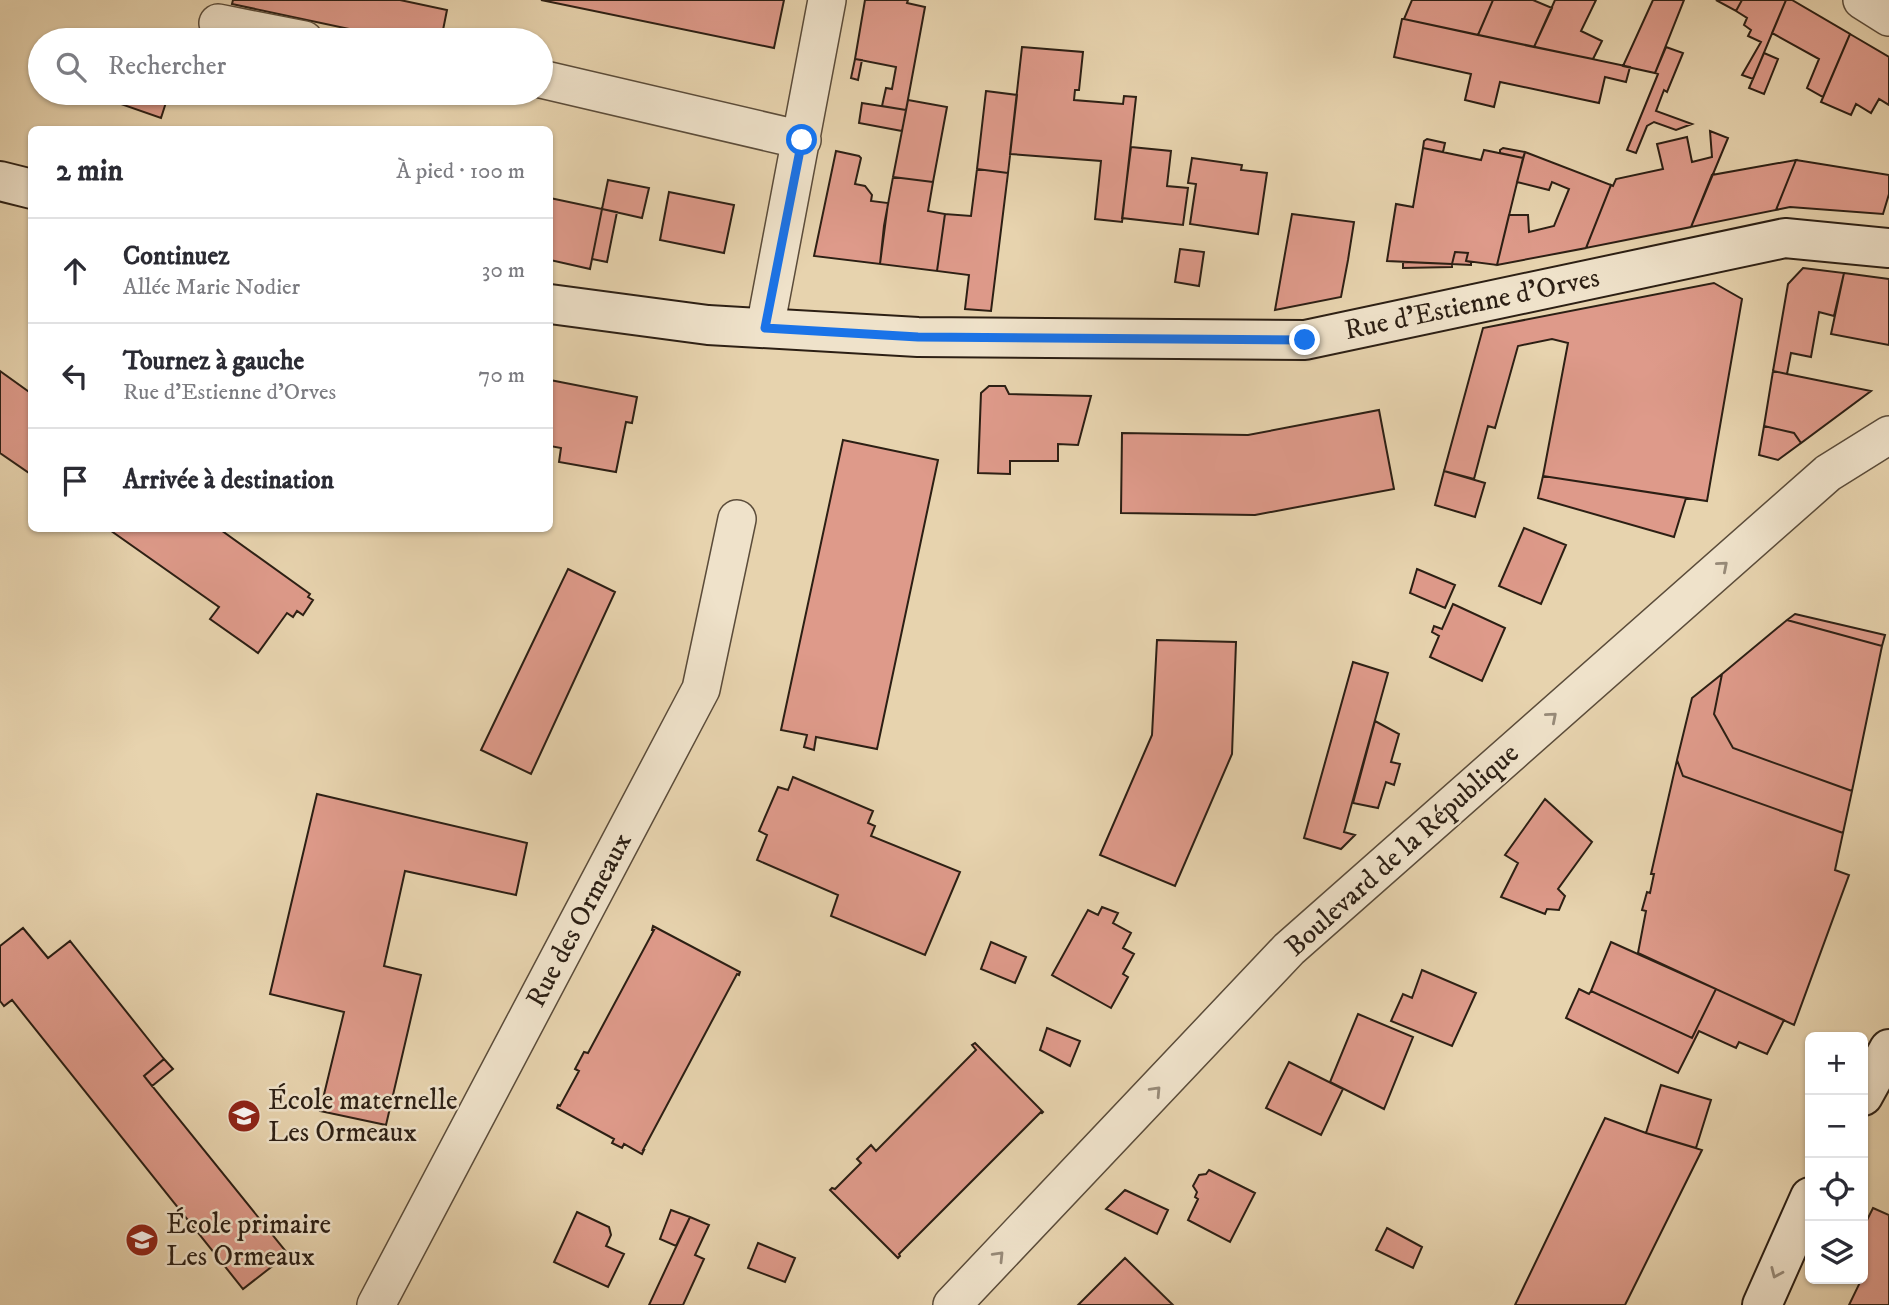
<!DOCTYPE html>
<html lang="fr">
<head>
<meta charset="utf-8">
<style>
	:root { --surface:#fff; --page:#f2f2f3; --text:#2b2b33; --muted:#7c7c81; --line:#e1e1e2 }
	body { margin:0; font-family:"IM FELL DW Pica",serif; background:var(--page); color:var(--text) }
	.controls { position:absolute; right:21px; bottom:21px; display:grid; overflow:hidden; border-radius:10px; box-shadow:0 2px 5px #0004 }
	.controls button { width:63px; height:63px; display:grid; place-items:center; padding:0; border:0; border-bottom:2px solid var(--line); background:var(--surface); color:var(--text); font:35px sans-serif }
	.stop { position:absolute; width:21px; height:21px; margin:-16px; border:5px solid #1a73e8; border-radius:50%; background:#fff }
	.stop.end { background:#1a73e8; border-color:#fff; box-shadow:0 2px 7px #0008 }
	.list { margin:0; padding:0; list-style:none }
	h2 { display:flex; justify-content:space-between; align-items:center; height:91px; margin:0; padding:0 28px; font-size:30px }
	h2 small { font-size:23px; font-weight:400; color:var(--muted) }
	.list li { display:grid; grid-template-columns:46px 1fr auto; gap:21px; align-items:center; box-sizing:border-box; height:105px; padding:0 28px; border-top:2px solid var(--line) }
	.list b { display:block; font-size:26px; white-space:nowrap }
	.list p { margin:0; font-size:23px; white-space:nowrap; color:var(--muted) }
	.list em { font-size:23px; font-style:normal; color:var(--muted) }
	.icon { flex:none; width:38px; height:38px; fill:none; stroke:currentColor; stroke-width:2; stroke-linecap:round; stroke-linejoin:round }
	.map { position:relative; flex:none; width:1889px; height:1305px; overflow:hidden }
	.search { position:absolute; background:var(--surface); box-shadow:0 2px 5px #0004; left:28px; top:28px; width:525px; height:77px; display:flex; align-items:center; gap:18px; box-sizing:border-box; padding:0 24px; border-radius:38px; color:var(--muted); font-size:26px }
	.panel { position:absolute; background:var(--surface); box-shadow:0 2px 5px #0004; left:28px; top:126px; width:525px; height:406px; border-radius:10px }
	.map>svg:first-child { display:block }
</style>
</head>
<body>
<div class="map">
<svg width="1889" height="1305" viewBox="0 0 1889 1305">
	<rect width="100%" height="100%" fill="#e7d3ae"/>
	<filter id="stains"><feTurbulence type="fractalNoise" baseFrequency=".00286" numOctaves="4"/><feColorMatrix values="0 0 0 0 .2 0 0 0 0 .09 0 0 0 0 .02 0 0 0 .5 -.17"/></filter>
	<radialGradient id="worn" r=".72"><stop offset=".6" stop-color="#630" stop-opacity="0"/><stop offset="1" stop-color="#630" stop-opacity=".3"/></radialGradient>
	<path fill="#de9a8a" stroke="#2c1f14" stroke-width="2" d="M233 0H400L447 10 441 40H401L232 4Z
		M541 0H784L774 48Z
		M865 0H908L907 3 925 7 906 110 882 106 886 88 892 89 896 67 855 59Z
		M1412 0H1493L1478 35 1404 19Z
		M1493 0H1533L1552 8 1534 47 1478 35Z
		M1555 0H1596L1581 31 1602 41 1593 59 1534 47Z
		M1653 0H1684L1655 73 1623 66Z
		M1716 0H1742L1736 11Z
		M1742 0H1786L1753 79 1742 75 1761 42 1748 36 1751 30 1744 25 1747 18 1736 11Z
		M1786 0H1792L1850 34 1823 97 1807 88 1819 59 1772 33Z
		M1402 19H1404L1630 67 1626 82 1605 77 1599 103 1500 82 1494 107 1465 100 1471 74 1394 57Z
		M1850 34 1889 57V105L1879 99 1871 113 1856 104 1851 115 1821 102Z
		M1022 47 1083 52 1079 90H1075L1074 100 1123 104 1124 96 1136 97 1122 222 1095 219 1101 161 1010 154Z
		M1666 47 1683 53 1667 92 1664 90 1656 111 1692 124 1676 130 1654 122 1647 126 1636 153 1627 150 1658 74 1655 73Z
		M1764 53 1778 59 1764 94 1749 88Z
		M855 59 862 60 858 80 851 78Z
		M986 91 1017 95 1008 173 977 169Z
		M118 93H169L161 118 115 102Z
		M908 100 947 107 933 182 893 177Z
		M862 103 906 110 902 131 859 123Z
		M1710 131 1728 138 1691 227 1586 248 1611 185 1613 186 1616 179 1663 169 1657 144 1687 137 1692 162 1712 157Z
		M1427 139 1445 143 1443 152 1423 148 1424 141Z
		M1131 147 1171 151 1167 186 1188 188 1183 225 1122 218Z
		M1423 148 1481 160 1484 150 1523 158 1497 265 1466 261 1468 253 1455 252 1452 264 1387 261 1396 204 1413 207Z
		M1503 148 1525 152 1523 158 1500 153V150Z
		M836 151 859 156 861 158 855 184 865 186 872 195 871 201 888 203 880 264 814 256Z
		M1525 152 1611 185 1586 248 1497 265 1509 215H1528L1529 232 1554 226 1569 189 1552 182 1549 190 1517 182Z
		M1192 158 1242 165 1241 170 1267 173 1258 234 1190 224 1196 184 1188 183Z
		M1796 160 1889 175V194L1883 214 1790 207 1776 210Z
		M1796 160 1776 210 1691 227 1712 175Z
		M977 169 1008 173 991 311 965 309 969 275 937 271 945 214 971 216Z
		M893 177 933 182 928 211 945 214 937 271 880 264 884 226Z
		M608 180 649 188 642 218 602 209Z
		M669 192 734 205 724 253 660 240Z
		M550 198 602 209 590 269 550 260Z
		M602 209 617 212 607 262 592 259Z
		M1292 214 1354 222 1348 260 1341 297 1275 310Z
		M1180 249 1204 252 1199 286 1175 282Z
		M1455 252 1468 253 1466 261 1471 262V265L1452 264Z
		M1403 262 1452 264V267L1403 268Z
		M1803 268 1844 273 1834 316 1819 312 1811 357 1791 353 1787 374 1773 371 1788 284Z
		M1844 273 1889 279V345L1831 334Z
		M1714 283 1742 299 1707 501 1543 476 1568 343 1552 339 1518 346 1495 428 1488 426 1474 479 1444 471 1483 328Z
		M0 371 32 394V475L0 453Z
		M1773 371 1787 374 1871 391 1801 443 1794 433 1764 426Z
		M550 380 637 397 632 423 626 422 616 472 559 462 561 448 550 446Z
		M989 386H1005L1009 394 1091 396 1078 445 1058 444V461H1010V474L978 473 981 393Z
		M1379 410 1394 489 1255 515 1121 513 1122 433 1248 435Z
		M1764 426 1794 433 1801 443 1778 460 1759 455Z
		M843 440 938 460 877 749 816 737 814 750 804 747 807 735 781 730Z
		M1444 471 1485 483 1475 517 1435 505Z
		M1543 476 1686 498 1674 537 1538 498Z
		M107 528H218L310 594 308 597 313 600 303 615 297 611 293 617 287 613 258 653 210 619 219 607Z
		M1524 528 1566 545 1541 604 1499 586Z
		M568 569 615 592 531 774 481 750Z
		M1417 569 1455 585 1445 608 1410 593Z
		M1453 604 1505 628 1482 681 1430 657 1439 636 1432 632 1434 626 1442 629Z
		M1795 614 1885 635 1882 646 1787 620Z
		M1787 620 1882 646 1852 791 1733 748 1714 714 1722 674Z
		M1157 640 1236 642 1232 754 1175 886 1100 855 1152 735Z
		M1353 662 1388 673 1344 832 1355 835 1341 849 1304 838Z
		M1722 674 1714 714 1733 748 1852 791 1843 833 1683 776 1677 760 1692 698Z
		M1375 721 1399 734 1391 762 1400 764 1394 785 1386 782 1378 808 1353 803Z
		M1677 760 1683 776 1843 833 1835 870 1849 875 1794 1025 1638 953 1646 911 1642 910 1647 892 1650 893 1654 874H1651Z
		M793 777 873 811 868 823 875 826 871 836 960 872 925 955 831 916 838 895 757 860 767 835 759 831 778 787 788 790Z
		M317 794 527 843 516 895 405 871 384 966 421 975 386 1125 320 1111 344 1012 270 994Z
		M1545 799 1592 842 1558 889 1565 896 1559 910 1547 909 1545 914 1501 897 1518 863 1505 855Z
		M1102 907 1118 913 1113 923 1131 933 1123 948 1134 954 1123 974 1128 977 1111 1008 1052 975 1088 910 1098 915Z
		M653 926 740 972 739 975 737 974 643 1150H644L642 1154 624 1144 622 1148 612 1143 614 1139 557 1108 558 1105 560 1106 579 1071 575 1069 584 1052 588 1053 654 930H652Z
		M23 928 48 958 70 941 164 1059 144 1076 288 1254 243 1289 12 1000 4 1006 0 1001V946Z
		M991 942 1026 957 1015 983 981 969Z
		M1611 942 1716 989 1692 1038 1591 991Z
		M1422 970 1476 993 1452 1046 1391 1021 1403 994 1412 998Z
		M1579 989 1589 994 1591 991 1692 1038 1716 989 1784 1020 1767 1054 1739 1042 1736 1048 1699 1031 1678 1073 1566 1018Z
		M1358 1014 1413 1037 1384 1109 1330 1082Z
		M1047 1028 1080 1041 1070 1066 1040 1050Z
		M975 1043 1043 1112 1042 1113 1041 1112 899 1254 900 1256 898 1258 830 1190 832 1188 835 1189 861 1163 857 1159 871 1145 876 1151 976 1050 972 1045Z
		M164 1059 173 1069 152 1086 144 1076Z
		M1289 1062 1343 1089 1321 1135 1266 1108Z
		M1661 1085 1711 1100 1696 1148 1646 1133Z
		M1605 1118 1646 1133 1702 1150 1625 1305H1515Z
		M1209 1170 1255 1193 1230 1242 1188 1220 1198 1199 1195 1197 1197 1192 1193 1186 1199 1175 1206 1174Z
		M1125 1190 1168 1210 1157 1234 1106 1209Z
		M1873 1208 1889 1215V1305H1849L1866 1270 1863 1268V1228Z
		M671 1210 690 1217 676 1246 660 1239Z
		M577 1212 609 1227 611 1235 606 1246 624 1254 608 1287 554 1262Z
		M690 1217 709 1225 695 1255 704 1259 683 1305H649Z
		M1387 1228 1422 1247 1413 1268 1376 1250Z
		M758 1243 795 1258 785 1282 748 1268Z
		M1125 1258 1173 1305H1078Z"/>
	<g fill="none" stroke-linecap="round" stroke-linejoin="round">
		<defs>
			<path id="minor" d="M1862 0 1889 17
				M218 23 304 40
				M541 79 802 140
				M765 328 827 0
				M376 1305 701 689 737 519
				M952 1305 1289 949 1828 473 1889 435"/>
			<path id="secondary" d="M0 181 32 189
				M550 304 708 325 918 337 1305 340 1785 238 1889 248
				M1863 1096 1889 1049
				M1762 1305 1810 1197"/>
		</defs>
		<use href="#minor" stroke="#5b4c3a" stroke-width="40"/>
		<use href="#secondary" stroke="#2c1f14" stroke-width="42"/>
		<use href="#minor" stroke="#efe2ca" stroke-width="37"/>
		<use href="#secondary" stroke="#efe2ca" stroke-width="38"/>
	</g>
	<defs><path id="oneway-chevron" d="M-2-3.5L2.5 0L-2 3.5" fill="none" stroke-width="1.6" stroke-linecap="round" stroke-linejoin="round" transform="scale(1.75)"/></defs>
	<g stroke="#978a78">
		<use href="#oneway-chevron" transform="translate(1723 566) rotate(-41)"/>
		<use href="#oneway-chevron" transform="translate(1552 717) rotate(-41)"/>
		<use href="#oneway-chevron" transform="translate(1156 1091) rotate(-47)"/>
		<use href="#oneway-chevron" transform="translate(999 1256) rotate(-46)"/>
		<use href="#oneway-chevron" transform="translate(1776 1273) rotate(114)"/>
	</g>
	<g fill="none" stroke-linecap="round" stroke-linejoin="round">
		<path stroke="#1a73e8" stroke-width="9" d="M802 140 765 328 918 337 1305 340"/>
	</g>
	<defs>
		<symbol id="school-disc" viewBox="-11 -11 22 22"><circle r="9.5" fill="#8f2418" stroke="#efe2ca"/><path d="M0-5L7-2L0 1L-7-2ZM-4 1L0 2.5L4 1V4Q0 6-4 4Z" fill="#fff"/></symbol>
	</defs>
	<g fill-rule="evenodd">
		<use href="#school-disc" x="225" y="1097" width="38" height="38"/>
		<use href="#school-disc" x="123" y="1221" width="38" height="38"/>
	</g>
	<g text-anchor="middle" dominant-baseline="central" stroke-width="5" stroke-linejoin="round" paint-order="stroke">
		<g font-size="28" fill="#2c1f14" stroke="#efe2ca">
			<text transform="translate(1472 304) rotate(-12)">Rue d'Estienne d'Orves</text>
			<text transform="translate(1402 850) rotate(-42)">Boulevard de la République</text>
			<text transform="translate(579 920) rotate(-62)">Rue des Ormeaux</text>
		</g>
		<g font-size="28" fill="#2c1f14" stroke="#efe2ca" text-anchor="start">
			<text x="268" y="1100">École maternelle<tspan x="268" dy="32">Les Ormeaux</tspan></text>
			<text x="166" y="1224">École primaire<tspan x="166" dy="32">Les Ormeaux</tspan></text>
		</g>
	</g>
	<rect width="100%" height="100%" filter="url(#stains)"/>
	<rect width="100%" height="100%" fill="url(#worn)"/>
</svg>
<div class="controls">
<button>+</button>
<button>−</button>
<button><svg class="icon" aria-label="locate" viewBox="0 0 24 24"><circle cx="12" cy="12" r="6"/><path d="M12 2v4M12 18v4M2 12h4M18 12h4"/></svg></button>
<button><svg class="icon" aria-label="layers" viewBox="0 0 24 24"><path d="M12 4l9 5-9 5-9-5zM3 14l9 5 9-5"/></svg></button>
</div>
<div class="stop" style="left:802px;top:140px"></div>
<div class="stop end" style="left:1305px;top:340px"></div>
<div class="search"><svg class="icon" aria-label="search" viewBox="0 0 24 24"><circle cx="10" cy="10" r="6"/><path d="M15 15l6 6"/></svg>Rechercher</div>
<section class="panel">
<h2>2 min<small>À pied · 100 m</small></h2>
<ul class="list">
<li><svg class="icon" aria-label="ahead" viewBox="0 0 24 24"><path d="M12 20V5M6 11l6-6 6 6"/></svg><div><b>Continuez</b><p>Allée Marie Nodier</p></div><em>30 m</em></li>
<li><svg class="icon" aria-label="left" viewBox="0 0 24 24"><path d="M17 20v-9H6M10 6l-5 5 5 5"/></svg><div><b>Tournez à gauche</b><p>Rue d'Estienne d'Orves</p></div><em>70 m</em></li>
<li><svg class="icon" aria-label="arrive" viewBox="0 0 24 24"><path d="M6 21V4h12l-3 4 3 4H6"/></svg><div><b>Arrivée à destination</b></div></li>
</ul>
</section>
</div>
</body>
</html>
